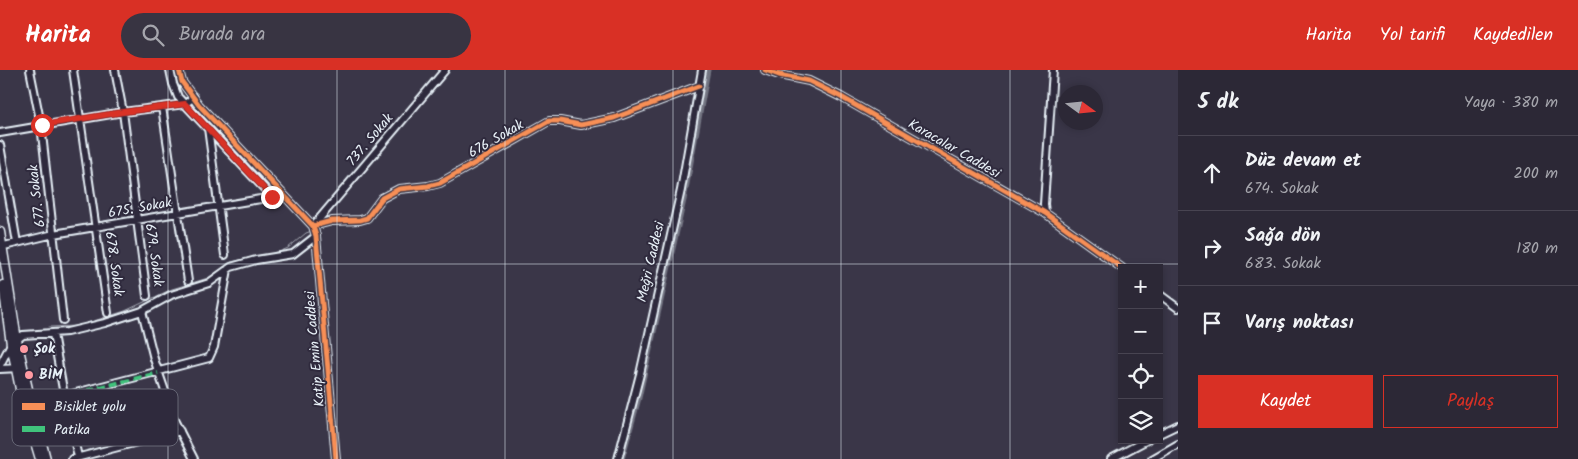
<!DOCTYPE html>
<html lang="tr">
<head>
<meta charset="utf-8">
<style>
	:root { --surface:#2c2836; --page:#383442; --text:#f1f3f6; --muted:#a6a6ad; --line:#484451; --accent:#d93025 }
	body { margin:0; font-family:Kalam,sans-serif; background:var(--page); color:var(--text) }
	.controls { position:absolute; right:15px; bottom:15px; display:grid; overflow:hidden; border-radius:0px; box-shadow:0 2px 8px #0003 }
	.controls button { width:45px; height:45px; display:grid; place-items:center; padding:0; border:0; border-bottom:1px solid var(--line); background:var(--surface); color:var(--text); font:25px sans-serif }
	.compass { position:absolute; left:1058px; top:15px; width:45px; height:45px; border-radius:50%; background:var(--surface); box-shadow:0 2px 8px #0003; rotate:105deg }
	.stop { position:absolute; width:15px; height:15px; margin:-11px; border:4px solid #d93025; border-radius:50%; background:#fff }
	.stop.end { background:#d93025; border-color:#fff; box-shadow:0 1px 5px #0008 }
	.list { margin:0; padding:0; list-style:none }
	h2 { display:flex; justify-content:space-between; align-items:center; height:65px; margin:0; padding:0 20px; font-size:21px }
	h2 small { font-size:16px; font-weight:400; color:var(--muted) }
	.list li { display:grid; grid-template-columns:32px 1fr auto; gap:15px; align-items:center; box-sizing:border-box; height:75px; padding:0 20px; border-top:1px solid var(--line) }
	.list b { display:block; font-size:19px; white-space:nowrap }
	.list p { margin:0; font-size:16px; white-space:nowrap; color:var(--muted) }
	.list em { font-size:16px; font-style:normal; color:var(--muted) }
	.actions { display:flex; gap:10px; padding:15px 20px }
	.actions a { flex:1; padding:11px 0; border:1px solid var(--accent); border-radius:0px; text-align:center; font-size:18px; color:var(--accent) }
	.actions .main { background:var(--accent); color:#fff }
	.icon { flex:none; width:28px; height:28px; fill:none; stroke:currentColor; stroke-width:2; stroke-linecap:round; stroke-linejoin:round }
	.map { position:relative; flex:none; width:1178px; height:389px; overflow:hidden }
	header { display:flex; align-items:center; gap:30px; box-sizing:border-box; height:70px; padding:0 25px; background:var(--accent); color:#fff }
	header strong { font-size:24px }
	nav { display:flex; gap:28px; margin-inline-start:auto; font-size:18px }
	.search { width:350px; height:45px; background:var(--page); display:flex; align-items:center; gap:12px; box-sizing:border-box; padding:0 18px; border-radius:28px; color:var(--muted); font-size:19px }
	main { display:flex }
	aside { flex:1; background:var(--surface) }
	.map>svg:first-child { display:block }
</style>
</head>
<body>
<header>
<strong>Harita</strong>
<div class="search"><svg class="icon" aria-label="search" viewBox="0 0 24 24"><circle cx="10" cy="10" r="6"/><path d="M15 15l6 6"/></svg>Burada ara</div>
<nav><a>Harita</a><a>Yol tarifi</a><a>Kaydedilen</a></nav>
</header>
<main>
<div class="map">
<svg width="1178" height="389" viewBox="0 0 1178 389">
	<rect width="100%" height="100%" fill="#3a3648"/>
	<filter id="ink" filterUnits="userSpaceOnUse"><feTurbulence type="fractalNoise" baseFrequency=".02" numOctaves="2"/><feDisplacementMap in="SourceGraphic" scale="10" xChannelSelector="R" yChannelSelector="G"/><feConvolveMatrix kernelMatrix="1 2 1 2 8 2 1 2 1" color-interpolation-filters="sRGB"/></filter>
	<g filter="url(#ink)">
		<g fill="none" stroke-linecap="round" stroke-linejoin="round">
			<path stroke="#a2a6b1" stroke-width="1" d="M318 158 330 155 353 153
				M49 257 78 256 125 241 172 219 208 208 231 192 262 185 277 183 288 178 306 163 312 161
				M1159 368 1170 362
				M1120 389 1155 370"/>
			<path stroke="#737482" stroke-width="5" d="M622 389 639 328 684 130 708 0"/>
			<defs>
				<path id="minor" d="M30 0 41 55 63 250
					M73 0 108 243
					M115 0 123 42 147 226
					M170 0 173 14 178 27 272 127
					M179 0 182 12 199 35 313 156 316 166 336 389
					M765 0 779 5 809 11 841 27 1045 143 1122 198
					M162 37 188 211
					M208 58 225 185
					M0 63 123 42 185 34 194 27
					M0 75 17 173
					M1045 143 1044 134 1053 0
					M314 155 445 0
					M313 156 332 151 360 150 367 148 382 128 399 119 428 116 440 113 549 51H560L581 55 614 48 699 16
					M0 177 54 164 284 125
					M1159 224 1178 238
					M142 241 154 289 165 321 169 340 194 389
					M53 264 64 325 78 387
					M0 295 11 274 23 265 67 262 105 253 142 241 171 225 209 213 231 197 256 190 293 184 316 166
					M0 299 19 298
					M64 326 209 288 214 277 228 199
					M1159 364 1178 355
					M72 389 180 361
					M618 389 640 304 681 120 702 0
					M1111 389 1147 370
					M1152 389 1178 374"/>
				<path id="major" d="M0 162 17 270 30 328 46 389
					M3 215 11 274 22 329 40 389"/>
			</defs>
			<use href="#minor" stroke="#e8f1f8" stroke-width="10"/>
			<use href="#major" stroke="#e8f1f8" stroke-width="11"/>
			<use href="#minor" stroke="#2f2a3d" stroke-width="6"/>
			<use href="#major" stroke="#2f2a3d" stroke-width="8"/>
			<path stroke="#40c37c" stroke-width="4" stroke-dasharray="8 4" stroke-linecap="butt" d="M64 326 158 303"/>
			<defs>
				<path id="cycleway" d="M179 0 182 12 199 35 313 156 316 166 336 389
					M765 0 779 5 809 11 841 27 1045 143 1122 198
					M313 156 332 151 360 150 367 148 382 128 399 119 428 116 440 113 549 51H560L581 55 614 48 699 16"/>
			</defs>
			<use href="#cycleway" stroke="#2f2a3d" stroke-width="8"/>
			<use href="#cycleway" stroke="#f78f57" stroke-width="5"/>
		</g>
	</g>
	<g fill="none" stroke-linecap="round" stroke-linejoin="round" filter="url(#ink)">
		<path stroke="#d93025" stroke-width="6" d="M42 55 123 42 185 34 272 127"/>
	</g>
	<path fill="none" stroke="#e8f1f8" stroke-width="1" stroke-opacity="0.55" d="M168 0V389M337 0V389M505 0V389M673 0V389M841 0V389M1010 0V389M0 194H1178"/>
	<g fill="#ff9aa2" stroke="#2f2a3d" stroke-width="2">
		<circle cx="24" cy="279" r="5"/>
		<circle cx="29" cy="305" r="5"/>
	</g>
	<g text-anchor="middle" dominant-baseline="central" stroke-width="4" stroke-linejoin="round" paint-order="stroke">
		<g font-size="14" fill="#e8f1f8" stroke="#2f2a3d">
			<text transform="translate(496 69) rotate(-30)">676 Sokak</text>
			<text transform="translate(370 70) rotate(-50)">737. Sokak</text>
			<text transform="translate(954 79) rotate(30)">Karacalar Caddesi</text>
			<text transform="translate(37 126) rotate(-97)">677. Sokak</text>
			<text transform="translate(140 138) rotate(-10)">675. Sokak</text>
			<text transform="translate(154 185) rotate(82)">679. Sokak</text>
			<text transform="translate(651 192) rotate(-77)">Meğri Caddesi</text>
			<text transform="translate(114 194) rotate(82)">678. Sokak</text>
			<text transform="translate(315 279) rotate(-95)">Katip Emin Caddesi</text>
		</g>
		<g font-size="14" font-weight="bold" fill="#e8f1f8" stroke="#2f2a3d" text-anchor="start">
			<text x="34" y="279">Şok</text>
			<text x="39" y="305">BİM</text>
		</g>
	</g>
	<rect x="12" y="319" width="166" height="57" rx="8" fill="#2f2a3d" stroke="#666675" stroke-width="1"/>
	<rect x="22" y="333" width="23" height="7" fill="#f78f57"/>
	<rect x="22" y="356" width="23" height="6" fill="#40c37c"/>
	<g font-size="14" fill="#e8f1f8">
		<text x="54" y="341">Bisiklet yolu</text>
		<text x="54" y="364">Patika</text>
	</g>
</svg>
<div class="controls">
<button>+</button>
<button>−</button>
<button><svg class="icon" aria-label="locate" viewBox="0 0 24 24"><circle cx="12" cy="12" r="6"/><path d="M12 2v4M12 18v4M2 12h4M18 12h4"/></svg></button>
<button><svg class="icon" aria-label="layers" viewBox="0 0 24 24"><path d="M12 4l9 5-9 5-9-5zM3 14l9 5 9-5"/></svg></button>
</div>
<svg class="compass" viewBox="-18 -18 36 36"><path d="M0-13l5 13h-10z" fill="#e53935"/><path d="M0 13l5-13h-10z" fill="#a6a6ad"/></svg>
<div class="stop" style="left:42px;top:55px"></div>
<div class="stop end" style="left:272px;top:127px"></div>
</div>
<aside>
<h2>5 dk<small>Yaya · 380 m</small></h2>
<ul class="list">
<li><svg class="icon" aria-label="ahead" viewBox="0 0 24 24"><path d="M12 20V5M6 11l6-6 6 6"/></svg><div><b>Düz devam et</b><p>674. Sokak</p></div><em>200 m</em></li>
<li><svg class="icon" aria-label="right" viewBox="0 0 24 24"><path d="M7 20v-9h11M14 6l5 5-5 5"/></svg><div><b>Sağa dön</b><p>683. Sokak</p></div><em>180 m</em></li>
<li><svg class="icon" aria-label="arrive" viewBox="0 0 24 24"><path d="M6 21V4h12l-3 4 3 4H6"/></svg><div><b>Varış noktası</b></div></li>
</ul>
<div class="actions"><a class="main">Kaydet</a><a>Paylaş</a></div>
</aside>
</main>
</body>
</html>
